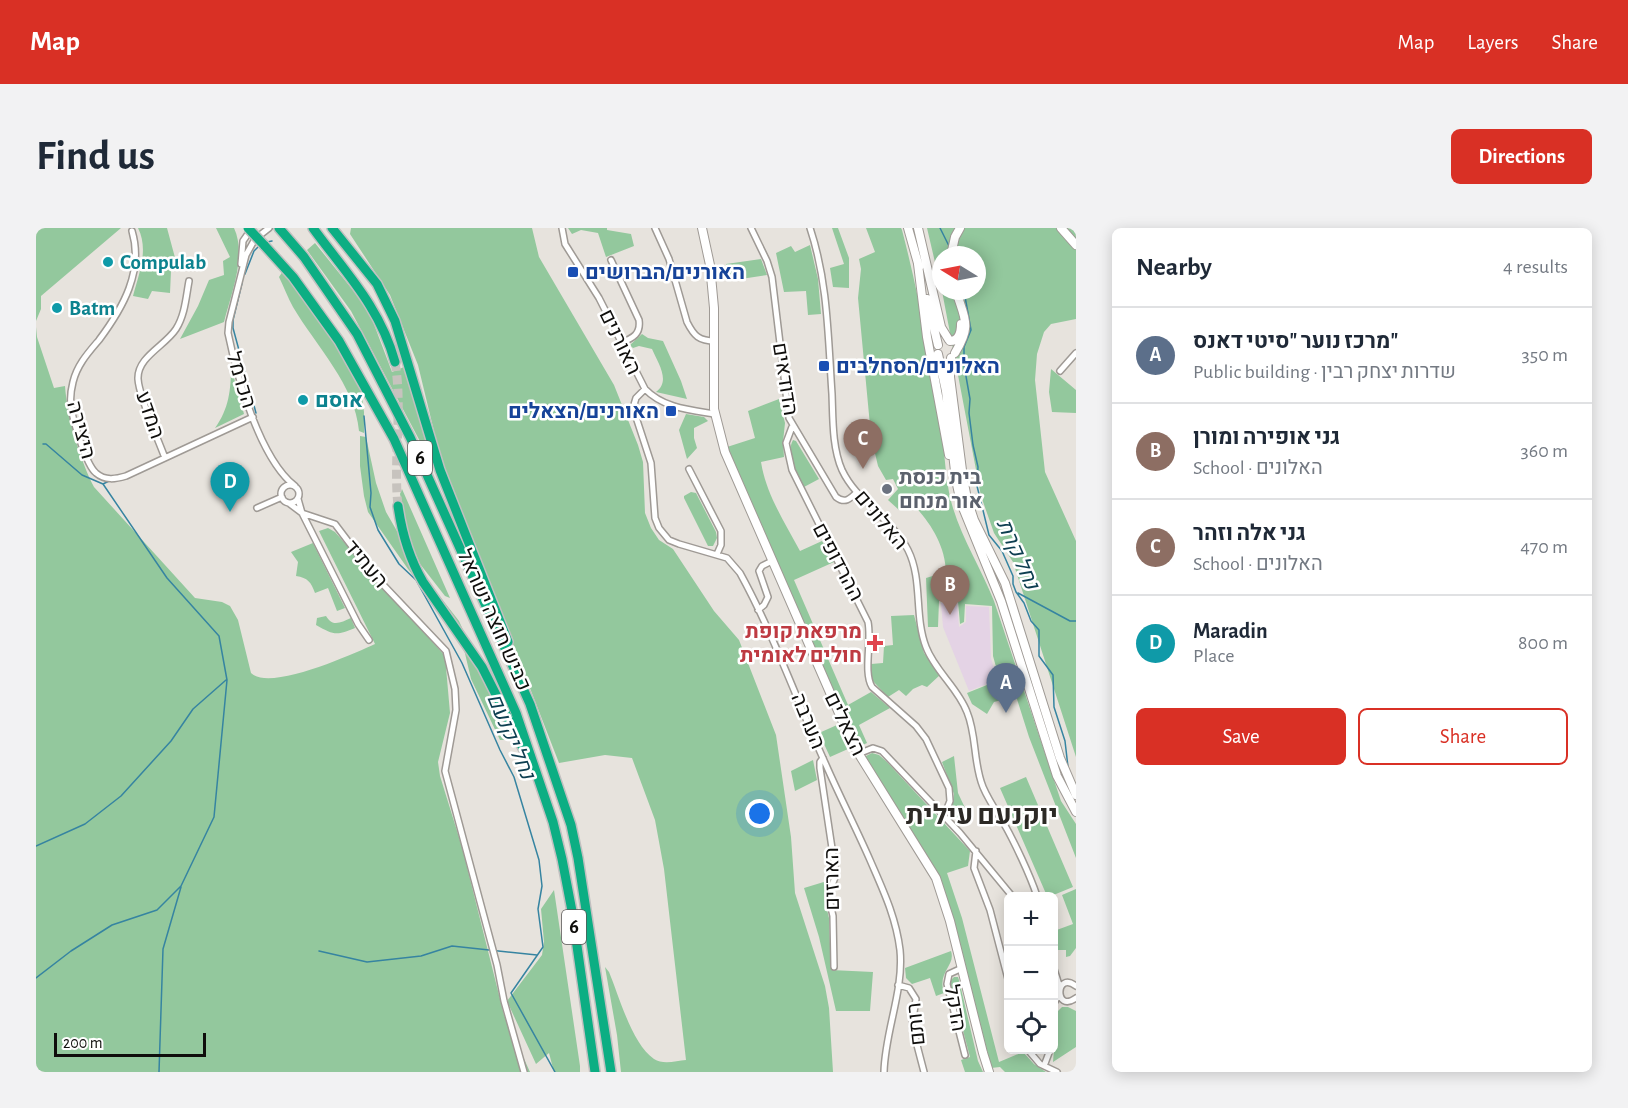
<!DOCTYPE html>
<html lang="en">
<head>
<meta charset="utf-8">
<style>
	:root { --surface:#fff; --page:#f2f2f3; --text:#1f2937; --muted:#747a83; --line:#e0e1e3; --accent:#d93025 }
	body { margin:0; font-family:"Alegreya Sans",Heebo,sans-serif; background:var(--page); color:var(--text) }
	.controls { position:absolute; right:18px; bottom:18px; display:grid; overflow:hidden; border-radius:9px; box-shadow:0 3px 15px #0003 }
	.controls button { width:54px; height:54px; display:grid; place-items:center; padding:0; border:0; border-bottom:2px solid var(--line); background:var(--surface); color:var(--text); font:30px sans-serif }
	.compass { position:absolute; left:896px; top:18px; width:54px; height:54px; border-radius:50%; background:var(--surface); box-shadow:0 3px 15px #0003; rotate:280deg }
	.scale { position:absolute; left:18px; bottom:15px; width:152px; box-sizing:border-box; padding-left:6px; border:3px solid #0f0e0c; border-top:0; font-size:16px; line-height:21px; white-space:nowrap; color:#0f0e0c; -webkit-text-stroke:4px #fff; paint-order:stroke }
	.you { position:absolute; left:724px; top:586px; width:21px; height:21px; margin:-15px; border:4px solid #fff; border-radius:50%; background:#1a73e8; box-shadow:0 0 0 9px #1a73e833 }
	.badge { display:grid; place-items:center; width:39px; height:39px; border-radius:50%; background:var(--accent); color:#fff; font-size:20px; font-weight:700 }
	.pin { position:absolute; translate:-50% -50px; filter:drop-shadow(0 2px 3px #0008) }
	.pin::after { content:''; position:absolute; top:32px; width:21px; height:18px; background:inherit; clip-path:polygon(0 0,100% 0,50% 100%) }
	.list { margin:0; padding:0; list-style:none }
	h2 { display:flex; justify-content:space-between; align-items:center; height:78px; margin:0; padding:0 24px; font-size:26px }
	h2 small { font-size:20px; font-weight:400; color:var(--muted) }
	.list li { display:grid; grid-template-columns:39px 1fr auto; gap:18px; align-items:center; box-sizing:border-box; height:96px; padding:0 24px; border-top:2px solid var(--line) }
	.list b { display:block; font-size:22px; white-space:nowrap }
	.list p { margin:0; font-size:20px; white-space:nowrap; color:var(--muted) }
	.list em { font-size:20px; font-style:normal; color:var(--muted) }
	.actions { display:flex; gap:12px; padding:18px 24px }
	.actions a { flex:1; padding:14px 0; border:2px solid var(--accent); border-radius:9px; text-align:center; font-size:21px; color:var(--accent) }
	.actions .main { background:var(--accent); color:#fff }
	.icon { flex:none; width:33px; height:33px; fill:none; stroke:currentColor; stroke-width:2; stroke-linecap:round; stroke-linejoin:round }
	.map { position:relative; flex:none; width:1040px; height:844px; overflow:hidden; border-radius:9px }
	header { display:flex; align-items:center; gap:36px; box-sizing:border-box; height:84px; padding:0 30px; background:var(--accent); color:#fff }
	header strong { font-size:28px }
	nav { display:flex; gap:33px; margin-inline-start:auto; font-size:21px }
	.intro { display:flex; align-items:center; justify-content:space-between; box-sizing:border-box; height:144px; padding:0 36px }
	h1 { margin:0; font-size:42px }
	.button { padding:15px 27px; border-radius:9px; background:var(--accent); color:#fff; font-size:21px; font-weight:700 }
	main { display:flex; gap:36px; padding:0 36px }
	aside { flex:1; background:var(--surface); border-radius:9px; box-shadow:0 3px 15px #0003 }
	.map>svg:first-child { display:block }
</style>
</head>
<body>
<header>
<strong>Map</strong>
<nav><a>Map</a><a>Layers</a><a>Share</a></nav>
</header>
<div class="intro"><h1>Find us</h1><a class="button">Directions</a></div>
<main>
<div class="map">
<svg width="1040" height="844" viewBox="0 0 1040 844">
	<rect width="100%" height="100%" fill="#e7e3dd"/>
	<path fill="#e4d3e5" d="M921 374 923 399 930 394V378L953 379 955 430 961 452 933 463 907 399 905 375Z"/>
	<path fill="#93c89d" d="M0 0H85L5 68V81L0 93Z
		M102 0H131L141 37 135 43 134 65 116 63 112 71 97 68C103 45 113 22 102 0Z
		M180 0H198C211 28 195 66 188 94L144 111 162 78 173 52 188 47 187 33 194 29Z
		M315 0H496L503 29 578 157 602 217 607 234 609 285 615 300 623 312 637 321 678 383 703 412 740 507 755 609 759 665 789 758 793 780 797 844H585L581 807 569 739 573 744C583 768 596 816 618 831 627 837 640 833 650 832L628 641 619 592 596 530 569 527 523 535 404 228 382 137 354 67 314 6Z
		M532 0H571V2L595 6 598 18 570 29 562 5 545 2 536 6Z
		M796 0H802L813 30V60L797 59 794 40 808 36Z
		M830 0H865L866 2C883 67 895 134 905 200 909 224 909 249 915 273 924 308 945 340 958 373L1025 573 1040 596V630L993 509 980 468 958 474 951 486 936 476 931 465 961 453 962 446 957 428 956 378 929 376 928 394 924 396 922 373H903L902 399H892L890 350 910 344C909 315 892 291 872 271L863 282 852 272 862 261 857 251 850 252 842 238 835 208 822 70 825 41 823 31 839 24Z
		M891 0H1040V91L1015 96 1008 104 1001 126 999 152 1009 244 1040 313V529L977 334 958 305 945 268 906 63H941V27H905V60Z
		M279 15 324 71 336 91 356 144 368 139 405 253 315 83 271 22Z
		M774 17 782 51 785 86 772 87 770 63 748 64 740 25 755 18 759 24Z
		M725 31 731 47 692 53 690 36Z
		M247 43 290 102 317 145 325 161 328 184V205L323 203C319 157 280 118 257 79 252 70 248 59 243 49Z
		M0 99 1 109 18 160 29 158C31 188 44 232 58 259L159 370 186 374 194 378 202 392 215 445C233 464 317 426 339 416L283 303 292 300 299 304 409 428 414 485 402 534 404 548 426 619 468 787 494 844H0Z
		M606 106 612 110 627 113 645 153 651 171 620 164C635 153 622 135 616 121L603 118 597 120 594 117Z
		M195 139 208 186 179 200C193 181 195 161 195 139Z
		M1015 141 1040 162V185L1016 184 1013 164Z
		M743 171 749 195 747 214 748 229 725 234C730 266 749 295 764 323L786 313 798 334 758 352 812 477 835 464 854 480 823 497 831 515 822 519 691 219 719 210 712 183Z
		M650 186 668 189 672 193 658 200V210L661 220 651 231 643 202Z
		M324 208 330 209 340 255 350 284 384 343 423 393 453 459 472 512H464L435 451 427 417 419 400 372 341 332 284 328 268 324 238Z
		M757 212 760 213 783 251 768 259C761 247 749 226 757 212Z
		M366 261 414 370 409 368 384 336 375 315 364 266Z
		M655 264 660 265 680 304 681 310 677 318H672L648 270V268Z
		M277 315 309 380 301 383 292 360 279 365C275 354 272 350 260 348L262 334 255 324Z
		M878 387 888 425 904 447 891 459 886 457 877 461 870 468 863 462 852 469 834 450 835 436 847 435 848 418 857 417 855 388Z
		M290 388C297 400 305 394 315 390L319 400C300 408 298 407 280 397L281 390Z
		M801 497 812 521 794 529 783 505Z
		M836 525 843 527 851 534 934 623 932 638 911 645 926 690 963 834 987 824 998 836 1010 844H969L964 839 955 840 917 692 903 648 828 529Z
		M918 528 922 565 930 582 920 590 915 586 918 566 906 534Z
		M777 532 781 552 759 563 755 543Z
		M990 549 1037 659 1015 668H1011L964 560Z
		M791 653 788 669 793 690 795 742 837 744 834 783H800L783 709 768 660Z
		M1040 661V720L1034 728 1030 729V722H1021L1018 703 1037 696 1026 667Z
		M518 662 544 838V844H518L513 825 500 836 471 773 506 727 508 714 505 681Z
		M915 723C920 738 901 743 908 765L900 768 894 750 876 756 870 750 869 740Z
		M918 749H922L923 752 942 833 947 844H929L925 832 934 829 915 757V752Z
		M1026 779H1032L1040 783V819L1017 834 1019 808 1018 787Z"/>
	<g fill="none" stroke-linecap="round" stroke-linejoin="round">
		<path stroke="#3684a1" stroke-width="1.5" d="M904 0 913 18
			M231 14 236 13
			M209 46 218 23 224 17
			M206 55 197 92V100L220 185
			M928 63 935 102 928 119V137L934 171 933 185 937 217 942 239 941 258 944 270 953 307 966 323 977 348V356L980 364 988 375 995 393 1003 402V428L1017 447 1018 479 1029 513 1032 539
			M328 188 335 265 334 279 342 302 363 336 380 352 426 435 464 522 478 549 503 632 506 658 502 681 507 719 475 765 519 844
			M206 191 212 189
			M7 216H10L46 247 67 256 73 253
			M982 365 1034 393H1040
			M0 618 49 596 85 568 135 513 157 481 190 452
			M283 723 331 734 385 728 416 718 501 727
			M0 750 35 723 76 697 121 682 145 658 178 589 191 452 183 408 131 350 67 256
			M123 844 127 721 145 659"/>
		<path stroke="#c7c3be" stroke-width="9" stroke-dasharray="9 4.5" stroke-linecap="butt" d="M359 134C367 182 357 230 362 278"/>
		<defs>
			<path id="street" d="M233 0 219 11 210 27 193 94 192 105C201 149 224 231 259 258
				M526 0 529 16 563 70 609 161C627 180 654 182 679 186
				M619 0 633 31 651 94C658 108 663 113 679 113
				M715 0 731 33 736 49 753 190 800 269C809 276 814 271 821 264
				M774 0C792 54 792 109 796 166 797 190 796 219 806 242 821 274 856 291 872 322 887 352 878 388 890 419 899 443 922 460 931 484 941 508 937 535 947 559 952 571 960 583 967 594 978 613 994 647 1001 668
				M96 3C108 43 87 80 63 112 52 125 41 137 37 154 35 162 34 170 35 177 36 190 50 237 60 245 69 253 80 251 90 248L217 189
				M575 32 603 92C605 106 597 110 585 115
				M205 36 207 13 216 0
				M1024 143 1040 125
				M609 161 600 170 597 180 615 235 619 290 623 300 633 312 643 316 691 330 704 345C738 407 761 473 790 537 804 569 820 600 834 632 847 662 860 689 864 722 868 763 849 803 848 844
				M756 199 750 215 756 242 832 394C836 414 827 444 836 459L880 498 890 511 913 560 914 573 908 588
				M129 230C122 211 103 169 102 151 101 129 129 118 140 101 149 87 150 69 153 53
				M653 241 685 303V317L681 326
				M245 266a9 9 0 1 1 18 0a9 9 0 1 1-18 0Z
				M262 271 266 285 322 396 333 412
				M254 276 266 285 299 296 336 345 410 423 419 461 420 482 409 543 461 737 468 773 488 844
				M221 280 246 269
				M722 382 728 377 732 369 723 343 726 338 736 333
				M822 526 837 520 846 523 924 605 976 668
				M787 530 784 534V540L800 647 792 667 797 688 798 739
				M940 623 938 640 954 682 972 751
				M1017 738 1024 760
				M926 740 913 746 911 756 929 827
				M862 757 873 760 880 771 876 798 888 844
				M1040 758C1019 742 1018 786 1040 770
				M1017 777 1023 766
				M992 822 1004 836 1021 844
				M1008 838 1014 822"/>
			<path id="secondary" d="M666 0 674 37 678 80V181L689 224 816 515 900 650 914 693 947 825 953 844
				M872 0 883 39
				M882 0 905 99 913 112
				M1025 0 1040 17
				M915 27 919 9 924 0
				M882 36 891 109 913 227
				M891 71 902 117
				M914 113C923 113 925 104 925 96
				M919 125C936 97 929 92 920 63
				M902 126 910 163 920 252 925 275 965 373 1021 548 1040 584
				M915 130 914 149 927 250 931 271 938 292 969 355 1024 530 1040 567"/>
			<path id="highway" d="M243 0 268 29 321 106 374 209 494 476 535 597 542 630 575 844
				M277 0C309 44 344 79 359 134
				M296 0 341 56 359 93 404 242 472 414
				M228 17 257 49 303 113 358 211 480 485 517 594 526 631 536 683 559 844
				M362 278C366 306 373 330 387 354L446 439 493 532"/>
		</defs>
		<use href="#street" stroke="#9f9a95" stroke-width="8"/>
		<use href="#secondary" stroke="#9f9a95" stroke-width="10"/>
		<use href="#highway" stroke="#c1c0c0" stroke-width="12"/>
		<use href="#street" stroke="#fff" stroke-width="5"/>
		<use href="#secondary" stroke="#fff" stroke-width="8"/>
		<use href="#highway" stroke="#0cae83" stroke-width="9"/>
		<defs>
			<path id="highway-bridge" d="M212 0 228 17"/>
		</defs>
		<use href="#highway-bridge" stroke="#c1c0c0" stroke-width="12" stroke-linecap="butt"/>
		<use href="#highway-bridge" stroke="#0cae83" stroke-width="9"/>
	</g>
	<g fill="#0f9aa8" stroke="#fff" stroke-width="2">
		<circle cx="72" cy="34" r="6"/>
		<circle cx="21" cy="80" r="6"/>
		<circle cx="267" cy="172" r="6"/>
	</g>
	<g fill="#1a4fb4" stroke="#fff" stroke-width="2">
		<rect x="531" y="38" width="12" height="12" rx="3"/>
		<rect x="782" y="132" width="12" height="12" rx="3"/>
		<rect x="629" y="177" width="12" height="12" rx="3"/>
	</g>
	<circle fill="#6b7280" stroke="#fff" stroke-width="2" cx="851" cy="261" r="6"/>
	<path fill="#e0444e" stroke="#fff" stroke-width="2" d="M836 406h6v6h6v6h-6v6h-6v-6h-6v-6h6z"/>
	<g text-anchor="middle" dominant-baseline="central" stroke-width="5" stroke-linejoin="round" paint-order="stroke">
		<g fill="#fff" stroke="#575655" stroke-width="1.5">
			<rect x="372" y="213" width="24" height="34" rx="4.5"/>
			<rect x="526" y="682" width="24" height="34" rx="4.5"/>
		</g>
		<g font-size="20" font-weight="bold" fill="#0f0e0c">
			<text x="384" y="230">6</text>
			<text x="538" y="699">6</text>
		</g>
		<g font-size="21" font-weight="bold" fill="#0d838f" stroke="#fff" text-anchor="start">
			<text x="84" y="34">Compulab</text>
			<text x="33" y="80">Batm</text>
			<text x="279" y="172">אוסם</text>
		</g>
		<g font-size="21" font-weight="bold" fill="#164399" stroke="#fff" text-anchor="start">
			<text x="549" y="44">האורנים/הברושים</text>
			<text x="800" y="138">האלונים/הסחלבים</text>
			<text x="623" y="183" text-anchor="end">האורנים/הצאלים</text>
		</g>
		<g font-size="21" fill="#0f0e0c" stroke="#fff">
			<text transform="translate(584 114) rotate(64)">האורנים</text>
			<text transform="translate(749 151) rotate(81)">הדודאים</text>
			<text transform="translate(205 152) rotate(73)">הכרמל</text>
			<text transform="translate(114 187) rotate(71)">המדע</text>
			<text transform="translate(45 202) rotate(75)">היצירה</text>
			<text transform="translate(845 292) rotate(50)">האלונים</text>
			<text transform="translate(802 334) rotate(62)">ההרדופים</text>
			<text transform="translate(330 336) rotate(50)">העתיד</text>
			<text transform="translate(458 392) rotate(66)">כביש חוצה ישראל</text>
			<text transform="translate(772 493) rotate(68)">הערבה</text>
			<text transform="translate(809 496) rotate(64)">הצאלים</text>
			<text transform="translate(796 651) rotate(-91)">הארזים</text>
			<text transform="translate(919 780) rotate(80)">הדקל</text>
			<text transform="translate(880 796) rotate(-96)">רותם</text>
		</g>
		<g font-size="21" font-weight="bold" fill="#5b616d" stroke="#fff" text-anchor="start">
			<text x="863" y="249">בית כנסת<tspan x="863" dy="24">אור מנחם</tspan></text>
		</g>
		<g font-size="21" font-weight="bold" fill="#be3a42" stroke="#fff" text-anchor="end">
			<text x="826" y="403">מרפאת קופת<tspan x="826" dy="24">חולים לאומית</tspan></text>
		</g>
		<g font-size="22" font-style="italic" fill="#0d3e50" stroke="#fff">
			<text transform="translate(982 326) rotate(66)">נחל קרת</text>
			<text transform="translate(475 508) rotate(67)">נחל יקנעם</text>
		</g>
		<g font-size="27" font-weight="bold" fill="#2c2925" stroke="#fff">
			<text x="946" y="587">יוקנעם עילית</text>
		</g>
	</g>
</svg>
<div class="controls">
<button>+</button>
<button>−</button>
<button><svg class="icon" aria-label="locate" viewBox="0 0 24 24"><circle cx="12" cy="12" r="6"/><path d="M12 2v4M12 18v4M2 12h4M18 12h4"/></svg></button>
</div>
<svg class="compass" viewBox="-18 -18 36 36"><path d="M0-13l5 13h-10z" fill="#e53935"/><path d="M0 13l5-13h-10z" fill="#747a83"/></svg>
<div class="scale">200 m</div>
<div class="you"></div>
<div class="pin badge" style="left:970px;top:485px;background:#5c6f8a">A</div>
<div class="pin badge" style="left:914px;top:387px;background:#8d6e63">B</div>
<div class="pin badge" style="left:827px;top:241px;background:#8d6e63">C</div>
<div class="pin badge" style="left:194px;top:284px;background:#0f9aa8">D</div>
</div>
<aside>
<h2>Nearby<small>4 results</small></h2>
<ul class="list">
<li><span class="badge" style="background:#5c6f8a">A</span><div><b>מרכז נוער &quot;סיטי דאנס&quot;</b><p>Public building · שדרות יצחק רבין</p></div><em>350 m</em></li>
<li><span class="badge" style="background:#8d6e63">B</span><div><b>גני אופירה ומורן</b><p>School · האלונים</p></div><em>360 m</em></li>
<li><span class="badge" style="background:#8d6e63">C</span><div><b>גני אלה וזהר</b><p>School · האלונים</p></div><em>470 m</em></li>
<li><span class="badge" style="background:#0f9aa8">D</span><div><b>Maradin</b><p>Place</p></div><em>800 m</em></li>
</ul>
<div class="actions"><a class="main">Save</a><a>Share</a></div>
</aside>
</main>
</body>
</html>
